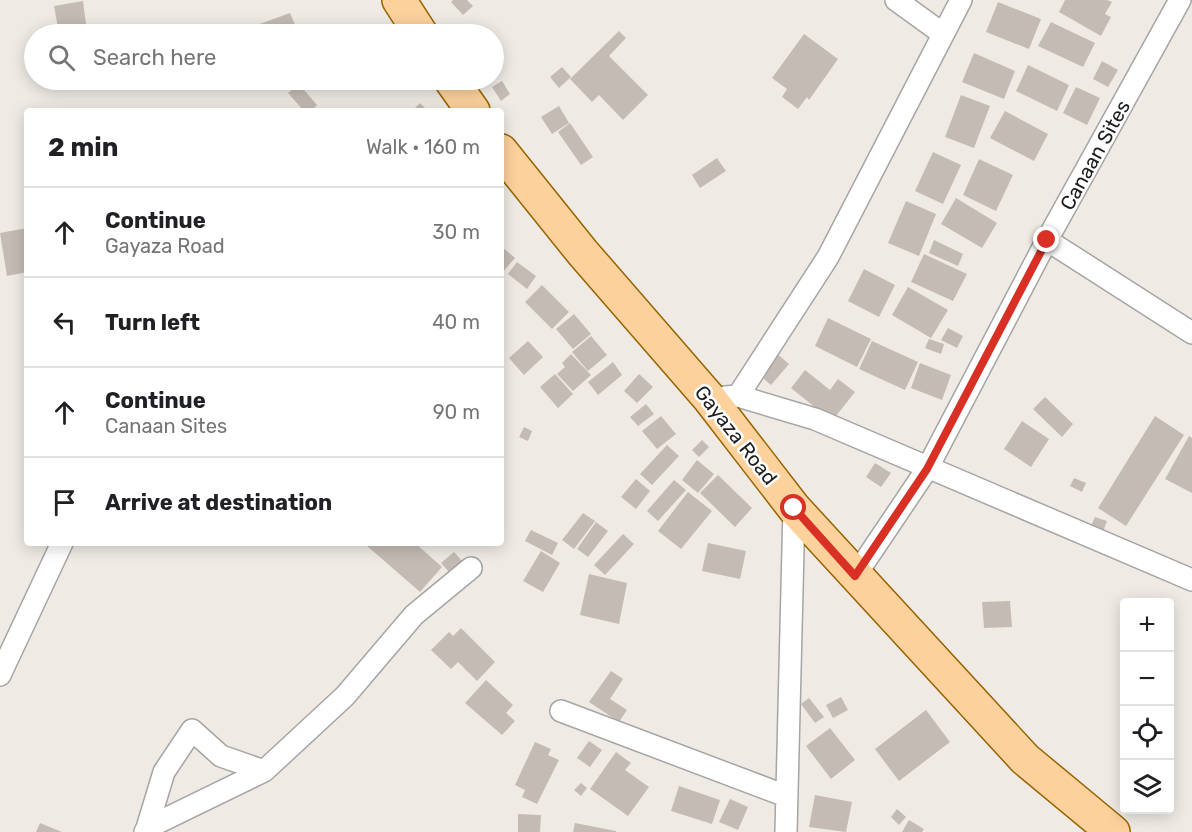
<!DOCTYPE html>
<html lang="en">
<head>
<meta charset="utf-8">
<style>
	:root { --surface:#fff; --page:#f6f6f6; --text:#202124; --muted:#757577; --line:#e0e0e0 }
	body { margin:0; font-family:Rubik,sans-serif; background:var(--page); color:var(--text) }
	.controls { position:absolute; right:18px; bottom:18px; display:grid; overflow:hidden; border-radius:6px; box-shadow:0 3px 15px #0003 }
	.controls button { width:54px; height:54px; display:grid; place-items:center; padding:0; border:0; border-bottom:2px solid var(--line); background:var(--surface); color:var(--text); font:30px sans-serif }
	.stop { position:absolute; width:18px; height:18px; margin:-14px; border:4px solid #d93025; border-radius:50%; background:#fff }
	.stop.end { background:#d93025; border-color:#fff; box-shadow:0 2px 6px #0008 }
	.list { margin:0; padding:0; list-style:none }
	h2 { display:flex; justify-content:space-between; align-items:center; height:78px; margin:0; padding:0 24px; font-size:26px }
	h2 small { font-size:20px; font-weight:400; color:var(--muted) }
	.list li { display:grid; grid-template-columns:39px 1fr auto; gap:18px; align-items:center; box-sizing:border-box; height:90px; padding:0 24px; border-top:2px solid var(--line) }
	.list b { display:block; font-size:22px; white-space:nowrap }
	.list p { margin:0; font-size:20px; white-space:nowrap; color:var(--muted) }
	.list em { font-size:20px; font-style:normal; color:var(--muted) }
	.icon { flex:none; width:33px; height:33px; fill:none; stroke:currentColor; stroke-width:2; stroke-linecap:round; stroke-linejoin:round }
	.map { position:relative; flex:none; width:1192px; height:832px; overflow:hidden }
	.search { position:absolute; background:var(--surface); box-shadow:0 3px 15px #0003; left:24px; top:24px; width:480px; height:66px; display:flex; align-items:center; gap:15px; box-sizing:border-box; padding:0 21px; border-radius:33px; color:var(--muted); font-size:22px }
	.panel { position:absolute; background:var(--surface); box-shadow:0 3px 15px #0003; left:24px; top:108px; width:480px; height:438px; border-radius:6px }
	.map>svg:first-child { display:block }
</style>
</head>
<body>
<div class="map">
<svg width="1192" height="832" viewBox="0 0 1192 832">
	<rect width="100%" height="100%" fill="#efebe4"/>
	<path fill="#c4bbb4" d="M453 0H467L473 6 463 15 451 2Z
		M1065 0H1107L1112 2 1105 14 1111 17 1101 36 1059 12Z
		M83 1 87 32 59 34 54 6Z
		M998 2 1041 19 1029 49 986 32Z
		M290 13 299 34H260L257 25Z
		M1051 22 1095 43 1083 67 1038 46Z
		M251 25 254 34H240L238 29Z
		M619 31 626 38 609 56 648 95 623 120 599 95 592 102 570 79Z
		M804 34 838 59 809 100 807 97 798 109 782 97 787 89 772 78Z
		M974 53 1015 71 1004 99 962 82Z
		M1102 61 1118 70 1108 87 1093 79Z
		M1028 65 1069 85 1057 111 1016 91Z
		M562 67 571 77 559 88 550 77Z
		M502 81 510 94 501 101 492 87Z
		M299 84 317 105 311 111H304L288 93Z
		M1076 87 1100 98 1087 125 1063 113Z
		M961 95 990 106 974 148 945 137Z
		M420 103 428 111H412Z
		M559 106 569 123 552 134 541 117Z
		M1005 111 1048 134 1034 161 990 138Z
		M570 123 593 157 581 165 558 132Z
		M933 152 961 165 943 204 915 191Z
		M717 158 726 171 700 188 692 175Z
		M979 159 1013 175 996 211 963 195Z
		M956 198 997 223 982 248 941 224Z
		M906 201 936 214 919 256 888 243Z
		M27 228V272L7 276 0 233Z
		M934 240 963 254 958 266 929 253Z
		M501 246 515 258 501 274Z
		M924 254 967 274 953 301 911 282Z
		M517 262 536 276 527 289 508 274Z
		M864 269 895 285 879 317 848 301Z
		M542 285 569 312 552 329 525 302Z
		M908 287 948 310 931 338 892 315Z
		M574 314 591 334 573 349 556 329Z
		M828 318 871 339 857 367 815 346Z
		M948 328 963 336 957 348 941 340Z
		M591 336 607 355 588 371 572 352Z
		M929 339 944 344 941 354 925 348Z
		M528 341 543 357 524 375 509 358Z
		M872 341 918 362 905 390 859 369Z
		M774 351 789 364 771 385 756 372Z
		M571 354 591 375 573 391 557 374 565 367 562 363Z
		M613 362 622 375 598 395 588 382Z
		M920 363 951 375 942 400 911 388Z
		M805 370 830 390 838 379 855 392 832 421 791 388Z
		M555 374 573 394 558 408 540 387Z
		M639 374 653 387 637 403 624 391Z
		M1045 397 1073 424 1062 437 1033 409Z
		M646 404 654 414 638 426 630 417Z
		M661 416 676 434 657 449 642 431Z
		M1155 416 1184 435 1126 526 1098 508Z
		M1022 421 1049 439 1031 467 1004 449Z
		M524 427 532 431 528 441 519 437Z
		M1189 436 1192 438V493L1165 479Z
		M702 440 709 447 699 457 692 450Z
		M667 445 679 456 652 485 640 474Z
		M697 460 714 474 698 493 682 480Z
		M875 463 891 473 881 487 866 477Z
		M718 475 752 508 735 527 700 493Z
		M1074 478 1086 483 1082 492 1070 486Z
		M636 479 650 491 636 509 621 497Z
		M674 480 686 490 658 521 647 511Z
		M688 492 712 511 681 549 658 531Z
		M583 513 595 521 574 549 562 540Z
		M1095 517 1107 521 1103 532 1090 528Z
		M596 522 608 531 588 557 577 549Z
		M531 530 558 543 552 555 525 541Z
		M623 534 634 544 605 575 594 565Z
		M368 543H415L442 567 420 592 366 545Z
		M708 543 746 551 740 579 702 571Z
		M541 551 560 563 543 592 523 581Z
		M454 552 462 561 449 572 441 563Z
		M589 574 627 583 619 624 580 615Z
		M1010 601 1012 627 984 628 982 602Z
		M461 628 495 662 477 681 458 662 451 669 431 650 449 632 453 636Z
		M611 671 623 679 610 699 627 710 619 722 589 702Z
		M486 680 513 705 506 713 515 721 502 735 465 703Z
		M841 697 848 710 833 718 826 705Z
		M809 698 824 717 815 723 801 704Z
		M926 710 950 742 899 781 875 749Z
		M830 728 855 760 831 779 806 746Z
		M589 741 602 750 590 767 577 758Z
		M535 742 551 749 548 755 559 760 537 804 522 797 525 790 515 785Z
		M616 752 631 763 625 770 649 787 628 816 590 789Z
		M581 783 587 788 581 796 574 790Z
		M679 786 720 800 712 824 671 811Z
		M815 795 852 802 846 832 809 827Z
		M730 799 748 807 738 830 719 822Z
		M897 809 906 817 899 825 891 817Z
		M518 814 541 815 540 832H518Z
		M909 820 924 829 922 832H902Z
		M40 823 62 832H36Z
		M575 823 616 831V832H573Z"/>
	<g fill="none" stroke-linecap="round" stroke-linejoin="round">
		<defs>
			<path id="street" d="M896 0 943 34
				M1047 240 1192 333
				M738 396 815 419 1192 580
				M725 397 738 396 828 257 961 0
				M855 576 927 469 1047 240 1180 0
				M0 675 62 543
				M561 711 786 796
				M147 828 164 772 192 730 221 756 264 771
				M145 832 147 828 264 771 345 696 414 615 471 568
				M786 832 794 508"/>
			<path id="primary" d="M399 0 421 34
				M451 80 473 111
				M501 151 583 253 709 398 794 508 1025 759 1113 832"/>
		</defs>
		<use href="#street" stroke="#a5a5a5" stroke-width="24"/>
		<use href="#primary" stroke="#996300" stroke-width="36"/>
		<use href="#street" stroke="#fff" stroke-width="21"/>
		<use href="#primary" stroke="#fcd19c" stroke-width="33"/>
	</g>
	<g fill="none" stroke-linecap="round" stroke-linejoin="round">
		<path stroke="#d93025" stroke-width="8" d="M794 508 855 576 927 469 1047 240"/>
	</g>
	<g text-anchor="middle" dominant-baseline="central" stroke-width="5" stroke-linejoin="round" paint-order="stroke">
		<g font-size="20" fill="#1e1e1e" stroke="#fff">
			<text transform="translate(1095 155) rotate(-61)">Canaan Sites</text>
			<text transform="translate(736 435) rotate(52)">Gayaza Road</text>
		</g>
	</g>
</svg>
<div class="controls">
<button>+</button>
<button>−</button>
<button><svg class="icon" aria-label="locate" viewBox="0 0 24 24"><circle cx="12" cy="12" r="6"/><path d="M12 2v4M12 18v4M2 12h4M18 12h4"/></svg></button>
<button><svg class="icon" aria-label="layers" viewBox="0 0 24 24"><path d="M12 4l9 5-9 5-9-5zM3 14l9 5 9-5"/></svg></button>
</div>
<div class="stop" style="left:794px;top:508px"></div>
<div class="stop end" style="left:1047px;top:240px"></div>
<div class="search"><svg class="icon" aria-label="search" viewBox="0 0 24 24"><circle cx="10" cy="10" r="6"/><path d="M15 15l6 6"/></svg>Search here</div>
<section class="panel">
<h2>2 min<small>Walk · 160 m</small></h2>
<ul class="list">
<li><svg class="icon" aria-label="ahead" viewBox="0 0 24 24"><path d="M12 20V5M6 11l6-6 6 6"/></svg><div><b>Continue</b><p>Gayaza Road</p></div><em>30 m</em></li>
<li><svg class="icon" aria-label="left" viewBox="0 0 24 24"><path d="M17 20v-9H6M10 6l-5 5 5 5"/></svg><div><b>Turn left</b></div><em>40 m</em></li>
<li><svg class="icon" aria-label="ahead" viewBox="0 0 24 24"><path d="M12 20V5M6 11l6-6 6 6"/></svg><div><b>Continue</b><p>Canaan Sites</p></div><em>90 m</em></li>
<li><svg class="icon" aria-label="arrive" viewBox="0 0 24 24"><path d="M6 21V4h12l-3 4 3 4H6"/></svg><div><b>Arrive at destination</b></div></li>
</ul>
</section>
</div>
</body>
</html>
